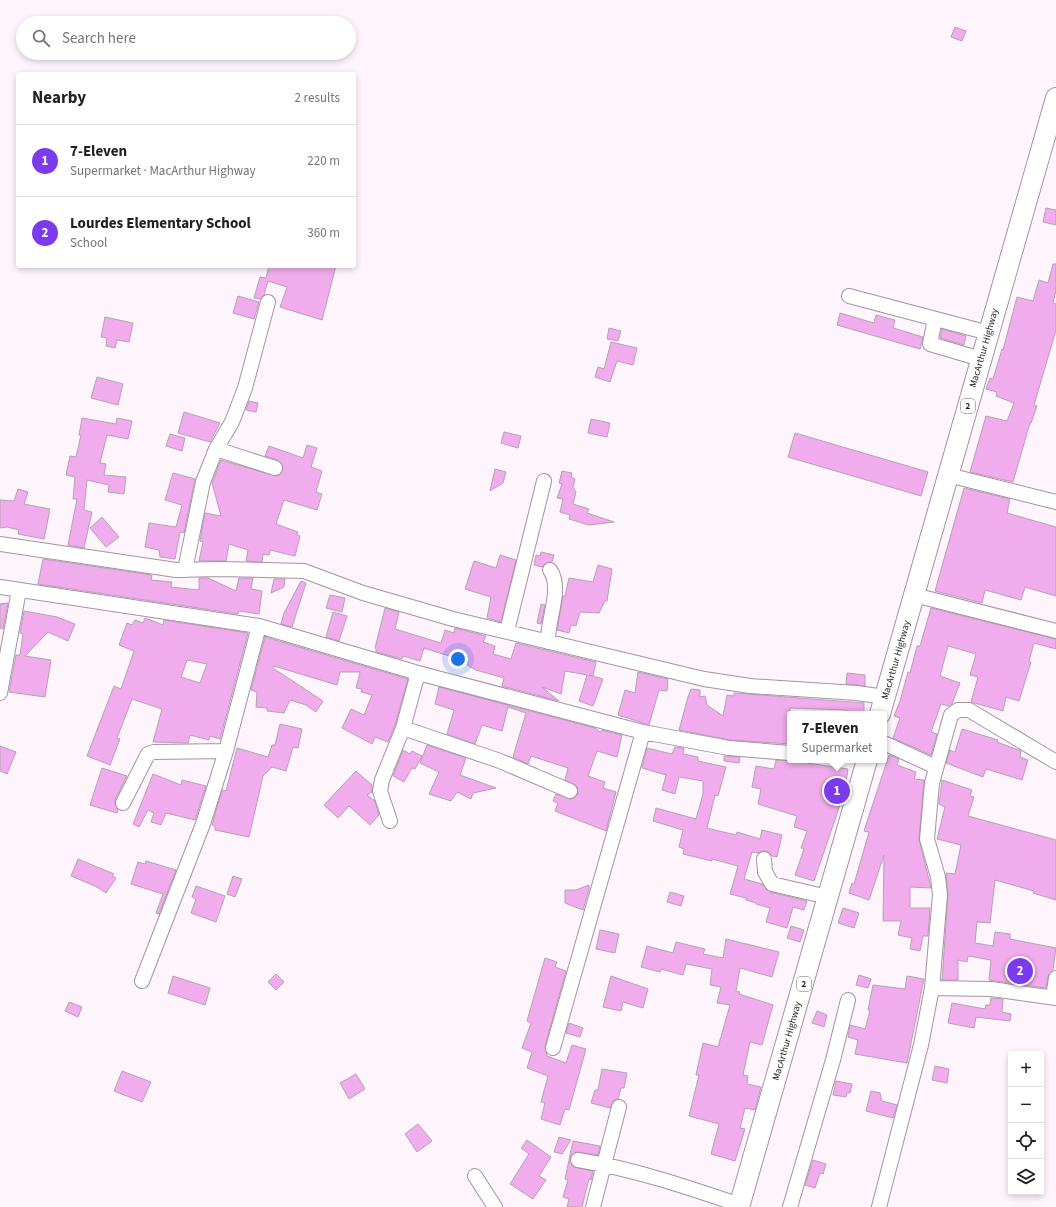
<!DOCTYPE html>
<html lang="en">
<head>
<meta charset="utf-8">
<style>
	:root { --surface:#fff; --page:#f6f6f6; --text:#202124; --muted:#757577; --line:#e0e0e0; --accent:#7c3aed }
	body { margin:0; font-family:"Source Sans 3",sans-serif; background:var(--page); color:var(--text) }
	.controls { position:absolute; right:12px; bottom:12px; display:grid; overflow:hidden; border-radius:4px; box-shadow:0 2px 6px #0003 }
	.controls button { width:36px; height:36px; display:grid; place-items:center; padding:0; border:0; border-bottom:1px solid var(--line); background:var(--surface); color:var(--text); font:20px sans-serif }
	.you { position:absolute; left:458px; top:659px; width:14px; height:14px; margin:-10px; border:3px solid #fff; border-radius:50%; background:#1a73e8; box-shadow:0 0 0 6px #1a73e833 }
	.badge { display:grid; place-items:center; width:26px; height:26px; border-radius:50%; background:var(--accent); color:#fff; font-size:13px; font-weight:700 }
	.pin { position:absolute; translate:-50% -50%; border:2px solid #fff; box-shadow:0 1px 4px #0006 }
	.popup { position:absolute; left:787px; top:711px; width:100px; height:52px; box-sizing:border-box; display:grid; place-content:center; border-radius:4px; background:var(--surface); filter:drop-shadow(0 1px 3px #0005); font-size:13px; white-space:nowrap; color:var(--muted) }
	.popup b { font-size:15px; color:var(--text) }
	.popup::after { content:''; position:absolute; left:50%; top:100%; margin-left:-8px; border:8px solid transparent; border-top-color:var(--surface) }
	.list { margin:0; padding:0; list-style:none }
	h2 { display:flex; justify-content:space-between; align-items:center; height:52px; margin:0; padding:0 16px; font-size:17px }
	h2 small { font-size:13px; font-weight:400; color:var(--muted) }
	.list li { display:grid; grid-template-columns:26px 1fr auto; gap:12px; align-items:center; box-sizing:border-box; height:72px; padding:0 16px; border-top:1px solid var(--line) }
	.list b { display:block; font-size:15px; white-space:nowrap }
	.list p { margin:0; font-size:13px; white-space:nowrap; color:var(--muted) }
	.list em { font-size:13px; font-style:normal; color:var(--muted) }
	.icon { flex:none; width:22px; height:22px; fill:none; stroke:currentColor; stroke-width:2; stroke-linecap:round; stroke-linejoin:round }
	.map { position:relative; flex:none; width:1056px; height:1207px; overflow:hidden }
	.search { position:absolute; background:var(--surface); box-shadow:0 2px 6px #0003; left:16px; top:16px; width:340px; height:44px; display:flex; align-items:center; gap:10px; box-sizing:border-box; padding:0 14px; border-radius:22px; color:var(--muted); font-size:15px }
	.panel { position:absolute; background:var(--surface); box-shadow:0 2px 6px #0003; left:16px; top:72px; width:340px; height:196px; border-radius:4px }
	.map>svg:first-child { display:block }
</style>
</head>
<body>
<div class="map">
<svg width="1056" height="1207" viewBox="0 0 1056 1207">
	<rect width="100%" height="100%" fill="#fdf4fc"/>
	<path fill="#f0acec" stroke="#b6a1b5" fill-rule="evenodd" d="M955 27 966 31 962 41 951 37Z
		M1046 208 1056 210V225L1043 222Z
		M1053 264H1056V290L1053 303 1056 304V330L1034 405 1037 406 1031 423H1030L1013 482 970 472 986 416 1007 421 1014 403 996 396 997 392 986 389 990 378 993 379 1002 349 1003 350 1017 297 1033 301 1039 280 1048 283Z
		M269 266H336L322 320 280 307 287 287 268 281 264 295 260 299 254 298 260 277 266 278Z
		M238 296 259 302 254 319 233 313Z
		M840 313 874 323 876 315 895 320 893 328 923 337 920 349 837 325Z
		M105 317 133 323 129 342 117 340 115 348 106 346 107 338 101 337Z
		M609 328 621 331 618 341 607 339Z
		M942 329 966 336 964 345 940 338Z
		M611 342 637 348 633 365 617 361 610 382 595 377 598 367 604 369Z
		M97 377 123 384 118 405 91 398Z
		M249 401 258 403 256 412 246 410Z
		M184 412 220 423 210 442 178 433Z
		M82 418 116 424 117 418 132 421 128 439 107 435 100 463 106 464 104 475 126 477 124 494 108 492 109 485 87 480 84 510 92 512 84 548 68 545 77 499H73L75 477 66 475 70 456 76 457 81 435H79Z
		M591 419 610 423 607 437 588 433Z
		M504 432 521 436 518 448 501 443Z
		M795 433 928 472 921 496 788 457Z
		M170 434 185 438 182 451 166 446Z
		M307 445 317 448 311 467 322 471 316 492 322 494 317 510 284 500 276 524 298 532 297 535 300 536 295 556 270 550 269 555 263 554 262 562 246 561 248 550 229 544 226 561H199L203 542 200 541 205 513 221 516 212 483 221 460 276 476 281 474 283 466 278 460 265 456 269 446 303 458Z
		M495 469 506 472 503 483 490 491Z
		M562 471 572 473 571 477 575 479 573 487 576 492 573 504 589 509 587 513 614 522 589 525 569 519 570 515 560 512 563 499 557 498 562 484 559 483Z
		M173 473 195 479 184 533 180 532 175 559 160 557 159 550 145 547 149 523 176 527 182 505 165 500Z
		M964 488 1010 499 1007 513 1056 527V596L1025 587 1021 600 985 590 982 603 935 591Z
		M18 489 28 492 24 504 50 509 44 539 18 534 19 530 7 527 0 528V500L14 501Z
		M102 517 119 537 106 547 90 528Z
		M541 552 554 555 552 562 546 563 542 567 534 565 536 555 540 556Z
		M500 555 516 560 501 622 487 618 491 597 465 589 474 561 496 568Z
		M43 559 152 575 151 580 172 582 171 587 199 590V578H208L236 591 239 578H253L251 589 262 591 259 614 239 611 238 614 38 584Z
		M598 565 612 569 607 601H605L599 613 580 612 576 626 571 625 569 633 557 630 563 596H565L569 578 593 582Z
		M274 579H285L284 587 271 593Z
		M301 581 306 583 292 627 281 624 284 613Z
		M330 595 345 598 342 612 326 608Z
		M8 603 3 629 0 628V604Z
		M541 604 545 605 541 624 537 623Z
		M385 608 399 612 395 629 441 643 445 630 454 633 455 628 486 636 483 642 495 646 493 654 511 659 516 643 596 662 593 676 589 675 603 679 593 706 579 701 587 675 565 671 561 694 542 687 559 701 502 686 504 678 476 670 467 665 468 662 424 648 420 661 403 656 402 659 376 652V649L375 648Z
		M931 608 1056 639V649L1034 643 1029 661 1031 662 1019 701 1006 697 1003 711 971 702 978 677 970 675 976 654 948 646 940 676 960 683 952 704 949 706 941 704 931 732 937 734 931 755 893 738 900 718 894 716 900 701 908 672 910 673 917 646H920Z
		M24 611 57 617 75 624 68 641 48 632 25 656 51 660 45 697 9 692 16 655H20L23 634 20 633Z
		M333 612 347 616 339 641 326 637Z
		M145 618 163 625 164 620 248 633 220 739 210 736 209 740 190 735 188 743 153 742 162 709 132 699 117 738 120 739 110 765 87 756 114 686 121 689 134 651 119 645 127 623 132 625 135 620 143 623ZM187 660 207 664 200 683 181 677Z
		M265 637 408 679 395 725 388 742 375 737 372 744 342 728 351 709 364 715 372 695 361 692 362 689 356 688 360 672H340L337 685 274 666 273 668 323 701 316 712 306 705 290 700 284 713 267 711V708L256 707 257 692 251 690Z
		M638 672 668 679 667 691 659 690 649 725 618 715 625 690 635 693Z
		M847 673 865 675V686L846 684Z
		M439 687 595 728 600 732 602 730 622 735 617 757 597 751 588 776 605 782 603 788 616 792 606 831 555 811 558 803 553 801 556 794 571 799 578 794 577 786 565 780 568 768 531 756 528 764 513 757 526 713 508 707 502 731 482 725 475 744 447 734 454 710 435 704Z
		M691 689 700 690V697L705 696 707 705 723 716 727 695 734 696V693L864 703V714L845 713V710L790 708V744L730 740 679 730 688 697Z
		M280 724 302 729 298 748 293 747 286 771 272 767 263 776 249 837 215 830V826L212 825 222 790 226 791 237 748 268 757 272 745H275Z
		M962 729 998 740 997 742 1021 751 1020 757 1028 760 1022 780 986 769 983 777 946 763 950 750 955 752Z
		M427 745 466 758 460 775 496 788 473 793 471 799 457 792 451 801 429 794 439 772 420 763Z
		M0 746 16 752 7 774 0 771Z
		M675 747 684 748 683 754 698 757V761L726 767 718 796 715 795 707 828 736 835 737 832 760 839 762 830 782 835 777 857 772 856 767 851H763L758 853 752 852 744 879 762 884 770 892 807 901 804 910 793 907 787 928 766 922 770 908 756 904V903L746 900V898L730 894 738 866 712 859V861L683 854 684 849 679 847 683 830 653 821 656 808 696 819 703 794V781L679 777 675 794 662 790 666 775 642 768 647 748 672 754Z
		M403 750 410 754 412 751 422 756 415 769 412 768 404 782 393 776Z
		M889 755 899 759 897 765 916 772 914 779 924 780 919 839 931 888 910 887V908H930L928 936H923L920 951 910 949 912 938 898 935 901 921H883L884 855 869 900 849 893 852 883 854 884 869 832 864 831Z
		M724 756 740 757 739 763 724 761Z
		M776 760 794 761 848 769 843 802H841L814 881 795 875 804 849 801 848 807 831 794 827 797 816 758 804 761 789 752 787 756 766 774 769Z
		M102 768 127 776 115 800V804L118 810 117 813 90 805Z
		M356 771 372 785V792L367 795 375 801 379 815 370 825 349 806 338 818 324 805Z
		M153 774 181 785 182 780 206 786 195 820 166 813 161 825 151 822 154 813 148 810 139 827 133 824Z
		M942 780 972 790 970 796 974 797 968 816 1056 840V900L1033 893 1034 891 995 880 990 923 977 922 975 943 993 946 995 932 1010 934V939L1056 948 1053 970 1048 976 1046 988 989 980 991 960 968 956 967 962 958 960V980H942L948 896 946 873 955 874 961 845 937 839 945 807 939 804Z
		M78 859 114 874 112 876 116 878 106 893 95 886 71 876Z
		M146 861 176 870 159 914 156 913 163 894 131 884 138 862 145 864Z
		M233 876 242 879 235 897 227 894Z
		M589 885V889L583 910 565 903V890H576Z
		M196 886 225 896 216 922 191 913 196 899 192 897Z
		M670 892 684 896 681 906 667 902Z
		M843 908 859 913 854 928 838 923Z
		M791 926 804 930 800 942 787 938Z
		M600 930 619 934 615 953 596 949Z
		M726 939 779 952 772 977 740 968 736 991 740 992 739 994 773 1005 762 1045 750 1042 743 1075 748 1076 747 1084 761 1087 755 1110 745 1108 740 1128 745 1129 735 1161 711 1154 719 1124 689 1116 699 1075H696L703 1043 718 1047 730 1005 717 1003 721 987 710 985 712 969 686 964 683 975 661 969 660 972 641 967 647 946 673 953 676 942 705 949 703 954 723 958Z
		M545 958 557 962 555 967 566 971 545 1046 547 1056 566 1063 572 1045 586 1049 569 1110 565 1109 560 1125 541 1119 545 1103 541 1102 548 1076 527 1068 532 1052 522 1048 531 1023 527 1021Z
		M276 974 284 982 276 990 268 982Z
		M859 975 871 979 868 988 856 985Z
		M173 976 210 988 205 1005 168 993Z
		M611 976 648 989 643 1008 623 1002 621 1011 603 1007Z
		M907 976 924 979 907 1063 855 1054 858 1040 848 1037 850 1025 865 1029 870 1011 868 1010 873 985 905 989Z
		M991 998 1003 999 1002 1012 1011 1014 1010 1021 976 1017 974 1028 948 1023 952 1003 985 1009 986 1005H990Z
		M69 1002 82 1007 78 1017 65 1011Z
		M817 1011 827 1015 824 1027 812 1023Z
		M569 1023 583 1028 580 1037 566 1033Z
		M935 1066 949 1069 947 1083 932 1080Z
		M602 1069 627 1073 624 1088H621L618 1099 613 1101 610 1108 591 1103 595 1090H598Z
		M122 1071 151 1082 142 1102 114 1091Z
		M356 1074 365 1089 349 1099 340 1083Z
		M836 1081 852 1084 850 1093H847L846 1097 833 1095Z
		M871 1091 880 1093 882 1101 897 1105 893 1118 866 1111Z
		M418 1124 432 1141 417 1152 405 1134Z
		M559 1137 571 1140 562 1154 554 1152Z
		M527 1140 551 1157 539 1176 546 1180 533 1199 510 1184 529 1154 521 1148Z
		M573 1141 600 1146 598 1155 576 1152 570 1158 573 1167 593 1171 591 1180 589 1179 582 1207H567L569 1199 563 1197 568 1180 565 1179Z
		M813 1160 826 1164 823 1174 820 1173 815 1188 805 1185Z"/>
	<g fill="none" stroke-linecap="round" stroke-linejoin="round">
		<defs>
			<path id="minor" d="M849 296 989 333
				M935 319 930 344 981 359
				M216 449 232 422 245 388 268 302
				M948 475 1056 502
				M0 544 176 570 219 569 304 571 363 593 453 619 704 679 750 686 857 693 885 697
				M185 570 203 482 216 449 275 468
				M0 587 259 626 418 673 643 732 729 748 790 753
				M914 595 1056 631
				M507 631 544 481
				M548 642C547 620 563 588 550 570
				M0 693 19 590
				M403 728 500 761 570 791
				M884 743 936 767
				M123 803 148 754 154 752 226 751
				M390 821 380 791 382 780 403 728 418 673
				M764 859 765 872 772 884 828 897
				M142 981 203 824 226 751 259 626
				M932 988 991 989 1056 998
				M1053 997 1056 978
				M553 1048 643 732
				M578 1160C634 1169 687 1187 740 1205
				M475 1176 495 1207
				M593 1207 619 1107
				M790 1207 833 1060 848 1000
				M879 1207 921 1045 932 988 940 895 938 877 927 839 932 783 951 715 958 710H969L1056 762"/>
			<path id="highway" d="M880 714 1056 98
				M739 1207 867 760"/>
		</defs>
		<use href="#minor" stroke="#a692a5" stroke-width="16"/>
		<use href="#highway" stroke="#a692a5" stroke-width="22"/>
		<use href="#minor" stroke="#fff" stroke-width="14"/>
		<use href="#highway" stroke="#fff" stroke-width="20"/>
	</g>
	<g text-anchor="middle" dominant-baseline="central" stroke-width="3" stroke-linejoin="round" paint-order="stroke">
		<g fill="#fff" stroke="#676267" stroke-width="1">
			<rect x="961" y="399" width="14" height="14" rx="3"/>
			<rect x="797" y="977" width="14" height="14" rx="3"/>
		</g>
		<g font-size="9" font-weight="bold" fill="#261e26">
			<text x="968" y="406">2</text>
			<text x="804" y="984">2</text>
		</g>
		<g font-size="10" fill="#261e26" stroke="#fff">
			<text transform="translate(984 348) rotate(-74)">MacArthur Highway</text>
			<text transform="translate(896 660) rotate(-74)">MacArthur Highway</text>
			<text transform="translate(787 1041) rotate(-74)">MacArthur Highway</text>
		</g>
	</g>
</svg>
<div class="controls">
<button>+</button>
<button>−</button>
<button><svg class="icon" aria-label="locate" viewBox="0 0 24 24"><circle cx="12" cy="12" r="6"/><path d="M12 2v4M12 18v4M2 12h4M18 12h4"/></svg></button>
<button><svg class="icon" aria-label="layers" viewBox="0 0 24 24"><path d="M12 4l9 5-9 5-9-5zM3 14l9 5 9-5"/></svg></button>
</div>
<div class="you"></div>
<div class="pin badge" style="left:837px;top:791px">1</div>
<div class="popup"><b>7-Eleven</b>Supermarket</div>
<div class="pin badge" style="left:1020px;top:971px">2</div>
<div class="search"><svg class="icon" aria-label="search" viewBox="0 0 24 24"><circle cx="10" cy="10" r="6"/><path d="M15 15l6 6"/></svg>Search here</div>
<section class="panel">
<h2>Nearby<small>2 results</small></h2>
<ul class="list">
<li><span class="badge">1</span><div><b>7-Eleven</b><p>Supermarket · MacArthur Highway</p></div><em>220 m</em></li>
<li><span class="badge">2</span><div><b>Lourdes Elementary School</b><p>School</p></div><em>360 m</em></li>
</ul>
</section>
</div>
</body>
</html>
